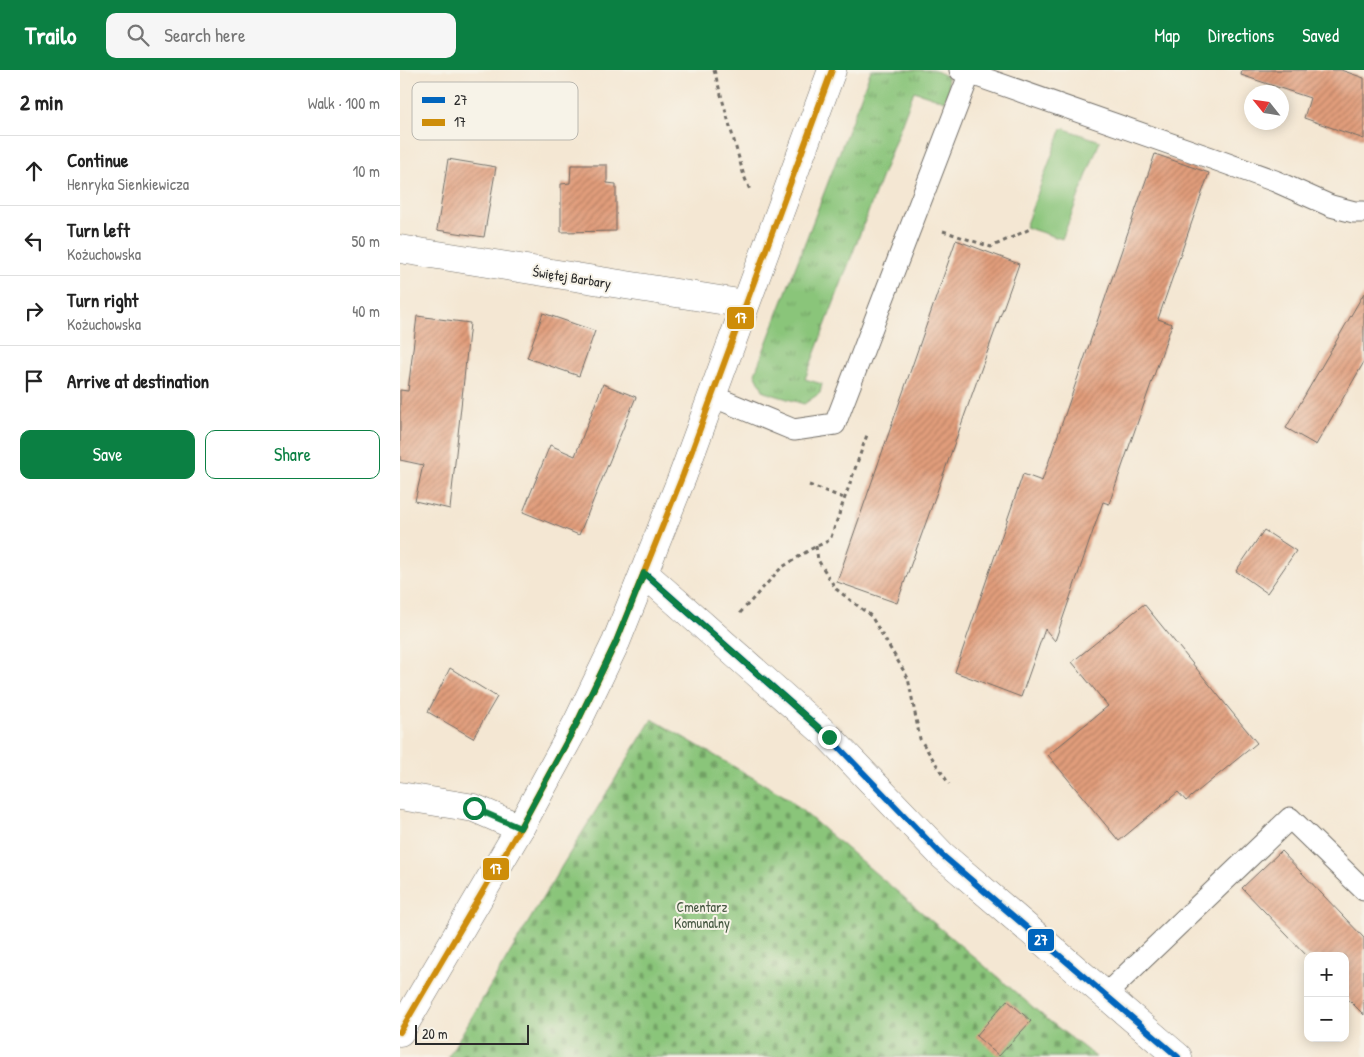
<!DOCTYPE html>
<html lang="en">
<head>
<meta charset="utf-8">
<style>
	:root { --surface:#fff; --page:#f6f6f6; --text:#222; --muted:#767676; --line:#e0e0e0; --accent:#0b8043 }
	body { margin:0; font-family:"Patrick Hand",sans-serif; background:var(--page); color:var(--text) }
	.controls { position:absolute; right:15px; bottom:15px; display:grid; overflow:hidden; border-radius:10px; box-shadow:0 2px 12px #0003 }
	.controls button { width:45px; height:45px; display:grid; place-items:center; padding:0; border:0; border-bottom:1px solid var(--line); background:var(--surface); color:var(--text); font:25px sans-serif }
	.compass { position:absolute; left:844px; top:15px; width:45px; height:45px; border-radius:50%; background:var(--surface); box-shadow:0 2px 12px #0003; rotate:300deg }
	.scale { position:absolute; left:15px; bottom:12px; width:114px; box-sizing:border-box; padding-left:5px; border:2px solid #2b2b2b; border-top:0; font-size:14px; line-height:18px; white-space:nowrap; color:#2b2b2b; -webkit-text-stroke:4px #f7f3e8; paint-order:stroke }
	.stop { position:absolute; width:15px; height:15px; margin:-11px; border:4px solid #0b8043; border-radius:50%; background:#fff }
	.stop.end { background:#0b8043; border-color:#fff; box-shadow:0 1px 5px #0008 }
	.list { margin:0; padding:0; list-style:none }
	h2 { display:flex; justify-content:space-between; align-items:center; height:65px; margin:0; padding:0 20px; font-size:21px }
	h2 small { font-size:16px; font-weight:400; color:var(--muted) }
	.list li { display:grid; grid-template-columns:32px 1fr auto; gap:15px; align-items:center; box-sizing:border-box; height:70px; padding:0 20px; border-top:1px solid var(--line) }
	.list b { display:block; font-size:19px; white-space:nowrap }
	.list p { margin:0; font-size:16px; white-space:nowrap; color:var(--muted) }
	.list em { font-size:16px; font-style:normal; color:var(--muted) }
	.actions { display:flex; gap:10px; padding:15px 20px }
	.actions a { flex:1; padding:11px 0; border:1px solid var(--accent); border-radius:10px; text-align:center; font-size:18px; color:var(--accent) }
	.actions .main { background:var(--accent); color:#fff }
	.icon { flex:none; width:28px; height:28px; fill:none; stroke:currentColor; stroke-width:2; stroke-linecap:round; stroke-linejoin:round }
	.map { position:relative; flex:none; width:964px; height:987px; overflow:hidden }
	header { display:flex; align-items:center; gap:30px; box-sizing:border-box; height:70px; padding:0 25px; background:var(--accent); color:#fff }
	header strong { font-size:24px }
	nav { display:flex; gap:28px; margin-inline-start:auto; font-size:18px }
	.search { width:350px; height:45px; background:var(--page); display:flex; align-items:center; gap:12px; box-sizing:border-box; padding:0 18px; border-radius:10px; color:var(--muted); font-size:19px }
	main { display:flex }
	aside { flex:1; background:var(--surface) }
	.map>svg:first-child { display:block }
</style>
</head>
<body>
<header>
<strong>Trailo</strong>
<div class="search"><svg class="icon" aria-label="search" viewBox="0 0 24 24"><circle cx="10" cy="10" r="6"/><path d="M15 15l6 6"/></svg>Search here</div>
<nav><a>Map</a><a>Directions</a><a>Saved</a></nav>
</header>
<main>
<aside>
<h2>2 min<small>Walk · 100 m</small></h2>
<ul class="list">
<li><svg class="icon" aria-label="ahead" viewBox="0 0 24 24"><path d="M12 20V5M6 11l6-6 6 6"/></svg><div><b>Continue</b><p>Henryka Sienkiewicza</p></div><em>10 m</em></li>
<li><svg class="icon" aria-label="left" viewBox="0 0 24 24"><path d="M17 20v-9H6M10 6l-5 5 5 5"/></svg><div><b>Turn left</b><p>Kożuchowska</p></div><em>50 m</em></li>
<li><svg class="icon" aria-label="right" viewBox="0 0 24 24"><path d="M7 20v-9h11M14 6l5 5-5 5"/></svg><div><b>Turn right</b><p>Kożuchowska</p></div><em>40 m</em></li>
<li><svg class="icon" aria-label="arrive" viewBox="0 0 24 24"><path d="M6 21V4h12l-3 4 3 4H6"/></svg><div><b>Arrive at destination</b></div></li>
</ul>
<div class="actions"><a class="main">Save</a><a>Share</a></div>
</aside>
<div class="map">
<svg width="964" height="987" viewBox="0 0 964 987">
	<defs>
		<pattern id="grass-tufts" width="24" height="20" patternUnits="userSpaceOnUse" patternTransform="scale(1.25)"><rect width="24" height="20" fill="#8ac57a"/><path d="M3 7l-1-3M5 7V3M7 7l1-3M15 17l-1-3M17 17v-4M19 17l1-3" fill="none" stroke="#71a064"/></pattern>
		<pattern id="cemetery-stones" width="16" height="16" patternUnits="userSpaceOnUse" patternTransform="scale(1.25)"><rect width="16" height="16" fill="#8ac57a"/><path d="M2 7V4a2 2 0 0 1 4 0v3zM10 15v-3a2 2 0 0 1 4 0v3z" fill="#71a064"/></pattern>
		<pattern id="building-hatch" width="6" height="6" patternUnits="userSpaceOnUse" patternTransform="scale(1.25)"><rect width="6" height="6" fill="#e19d7b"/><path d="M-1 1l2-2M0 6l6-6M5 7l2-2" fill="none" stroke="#b78065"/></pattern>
	</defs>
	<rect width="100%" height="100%" fill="#f7f3e8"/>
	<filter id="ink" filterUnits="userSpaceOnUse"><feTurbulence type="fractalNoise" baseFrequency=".02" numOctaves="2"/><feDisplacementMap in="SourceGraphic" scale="10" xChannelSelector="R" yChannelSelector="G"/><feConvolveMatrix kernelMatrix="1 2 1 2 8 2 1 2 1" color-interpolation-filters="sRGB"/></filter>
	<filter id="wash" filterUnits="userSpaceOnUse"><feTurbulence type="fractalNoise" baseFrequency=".0096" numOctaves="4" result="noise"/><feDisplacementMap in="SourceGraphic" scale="20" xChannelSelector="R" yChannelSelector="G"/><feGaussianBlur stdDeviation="1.12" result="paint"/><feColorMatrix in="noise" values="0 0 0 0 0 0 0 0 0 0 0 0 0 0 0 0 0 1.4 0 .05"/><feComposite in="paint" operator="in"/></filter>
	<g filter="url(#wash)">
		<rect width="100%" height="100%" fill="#f4e7d3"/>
		<path fill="url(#grass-tufts)" stroke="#5a7852" d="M471 0H535L547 7 549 19 544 31 514 21 405 309 422 314 420 323 404 334 364 322 355 303Z"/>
		<path fill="url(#cemetery-stones)" stroke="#5a7852" d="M252 649 386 727 648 950 696 987H48L157 804Z"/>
		<path fill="#8ac57a" stroke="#5a7852" d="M662 58 700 71 662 169 625 157Z"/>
		<g id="blocks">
			<path fill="url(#building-hatch)" d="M842 0H941L964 8V69L904 48 910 28 841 5Z
				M755 84 809 103 758 249 772 254 709 434 703 432 655 571 645 559 621 627 555 602 623 404 642 411Z
				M48 89 96 97 84 167 37 160Z
				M171 95H207V113L216 114V161L161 162V114L170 113Z
				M556 170 619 194 497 533 437 512Z
				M964 223V292L916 375 886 358Z
				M143 243 195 261 179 306 127 288Z
				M17 246 70 253 50 439 15 431 23 395 0 390V320L8 321Z
				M203 314 236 327 179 465 123 442 150 375 175 386Z
				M864 460 896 481 867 523 836 501Z
				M744 534 857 673 786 731 778 722 719 771 648 685 708 636 672 592Z
				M50 598 97 627 73 668 28 642Z
				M881 781 964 868V945L945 926V886L908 887 842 818Z
				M607 930 631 951 599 986 576 966Z"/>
		</g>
	</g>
	<g filter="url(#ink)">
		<use href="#blocks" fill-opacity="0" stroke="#716d66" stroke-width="1"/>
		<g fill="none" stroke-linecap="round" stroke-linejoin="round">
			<defs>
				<path id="lane" d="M560 0 814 89 875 111 931 136 954 142H964
					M312 326 394 360 435 354 571 0
					M705 925 890 748 964 820"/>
				<path id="street" d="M0 179 345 234
					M244 503 429 667 542 785 778 987
					M0 726 74 738 120 758"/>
				<path id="secondary" d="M0 962 120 758 177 653 216 572 283 405 432 0"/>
			</defs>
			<use href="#lane" stroke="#716d66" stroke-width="23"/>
			<use href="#street" stroke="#716d66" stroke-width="29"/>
			<use href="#secondary" stroke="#716d66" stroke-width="29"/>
			<path stroke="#716d66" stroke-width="3" stroke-dasharray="4 4" stroke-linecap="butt" d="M314 0 344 106 350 120
				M543 161 591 177 630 159
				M409 415 444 428
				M416 476 418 490 436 519 471 546 508 608 520 669 549 714
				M340 543 381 498 411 479 430 470 468 362"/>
			<use href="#lane" stroke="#fff" stroke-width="21"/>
			<use href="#street" stroke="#fff" stroke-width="28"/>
			<use href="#secondary" stroke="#fff" stroke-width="28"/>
			<defs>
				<path id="bus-1" d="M244 503 429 667 542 785 778 987"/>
				<path id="bus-2" d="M0 962 120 758 177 653 216 572 283 405 432 0"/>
			</defs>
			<use href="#bus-1" stroke="#f7f3e8" stroke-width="10"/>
			<use href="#bus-2" stroke="#f7f3e8" stroke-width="10"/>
			<use href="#bus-1" stroke="#0065bd" stroke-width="6"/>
			<use href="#bus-2" stroke="#ce8d09" stroke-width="6"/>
		</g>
	</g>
	<g fill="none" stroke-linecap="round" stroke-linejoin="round" filter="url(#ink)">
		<path stroke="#0b8043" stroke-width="6" d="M74 738 120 758 177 653 216 572 244 503 429 667"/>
	</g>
	<g text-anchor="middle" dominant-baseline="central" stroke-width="4" stroke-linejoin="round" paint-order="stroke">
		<g font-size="14" fill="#2b2b2b" stroke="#f7f3e8">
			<text transform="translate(172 207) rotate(9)">Świętej Barbary</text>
		</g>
		<g font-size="14" fill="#485943" stroke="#f7f3e8">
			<text x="302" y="836">Cmentarz<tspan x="302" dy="16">Komunalny</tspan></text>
		</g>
	</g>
	<rect x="12" y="12" width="166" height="58" rx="8" fill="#f7f3e8" stroke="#bab7af" stroke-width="1"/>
	<rect x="22" y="27" width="23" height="6" fill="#0065bd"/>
	<rect x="22" y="49" width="23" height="7" fill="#ce8d09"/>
	<g font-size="14" fill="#2b2b2b">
		<text x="54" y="35">27</text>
		<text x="54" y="57">17</text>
	</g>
	<g stroke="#f7f3e8" stroke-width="2">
		<rect x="326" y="236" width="29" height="24" rx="5" fill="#ce8d09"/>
		<rect x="82" y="787" width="28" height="24" rx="5" fill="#ce8d09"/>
		<rect x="627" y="858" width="28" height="24" rx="5" fill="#0065bd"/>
	</g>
	<g font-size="14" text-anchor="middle" font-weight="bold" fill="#fff">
		<text x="341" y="253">17</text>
		<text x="96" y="804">17</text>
		<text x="641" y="875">27</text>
	</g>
</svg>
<div class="controls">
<button>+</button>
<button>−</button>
</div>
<svg class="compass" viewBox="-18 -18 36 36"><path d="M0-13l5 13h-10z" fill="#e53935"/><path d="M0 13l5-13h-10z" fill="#767676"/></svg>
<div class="scale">20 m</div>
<div class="stop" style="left:74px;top:738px"></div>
<div class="stop end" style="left:429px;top:667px"></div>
</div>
</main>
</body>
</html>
